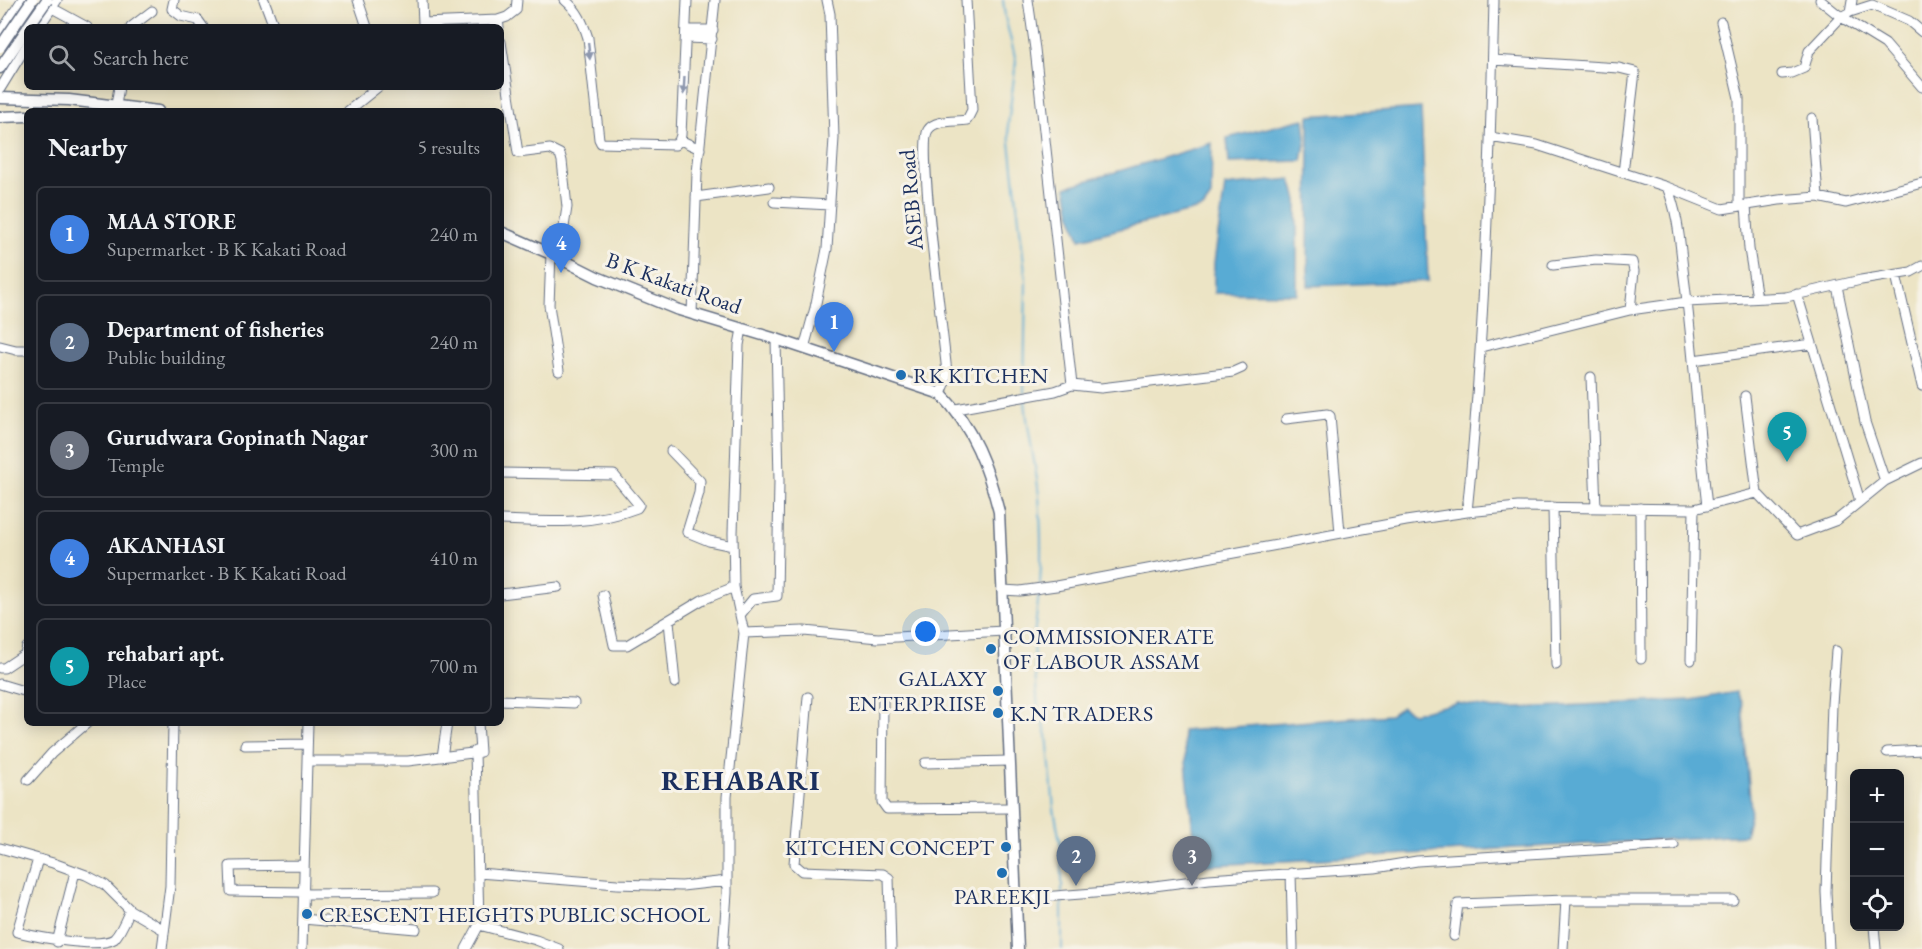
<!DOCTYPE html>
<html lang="en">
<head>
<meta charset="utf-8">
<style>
	:root { --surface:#171b24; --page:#20242c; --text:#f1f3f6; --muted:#9ea1a6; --line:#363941; --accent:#db2777 }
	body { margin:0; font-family:"EB Garamond",serif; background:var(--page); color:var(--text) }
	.controls { position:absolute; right:18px; bottom:18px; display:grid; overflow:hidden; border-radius:9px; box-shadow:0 3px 15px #0003 }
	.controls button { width:54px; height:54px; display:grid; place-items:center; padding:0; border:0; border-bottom:2px solid var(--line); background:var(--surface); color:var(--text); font:30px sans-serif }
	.you { position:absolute; left:926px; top:632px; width:21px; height:21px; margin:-15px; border:4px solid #fff; border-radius:50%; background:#1a73e8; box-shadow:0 0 0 9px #1a73e833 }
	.badge { display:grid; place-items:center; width:39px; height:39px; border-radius:50%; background:var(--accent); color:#fff; font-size:20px; font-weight:700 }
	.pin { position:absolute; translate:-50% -50px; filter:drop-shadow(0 2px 3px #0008) }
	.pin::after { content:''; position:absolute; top:32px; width:21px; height:18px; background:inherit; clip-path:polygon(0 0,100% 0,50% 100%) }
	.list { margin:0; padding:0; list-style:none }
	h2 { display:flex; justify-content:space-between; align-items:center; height:78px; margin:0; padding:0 24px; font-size:26px }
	h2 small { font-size:20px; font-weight:400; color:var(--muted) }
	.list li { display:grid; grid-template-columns:39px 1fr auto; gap:18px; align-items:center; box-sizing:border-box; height:96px; margin:0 12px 12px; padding:0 12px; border:2px solid var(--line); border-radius:9px }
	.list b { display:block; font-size:22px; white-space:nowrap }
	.list p { margin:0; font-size:20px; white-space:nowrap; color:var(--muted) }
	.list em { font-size:20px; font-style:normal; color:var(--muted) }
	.icon { flex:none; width:33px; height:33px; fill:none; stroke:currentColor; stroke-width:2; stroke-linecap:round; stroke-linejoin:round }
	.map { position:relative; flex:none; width:1922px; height:949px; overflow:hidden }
	.search { position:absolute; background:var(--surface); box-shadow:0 3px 15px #0003; left:24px; top:24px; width:480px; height:66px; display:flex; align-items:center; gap:15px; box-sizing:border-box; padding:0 21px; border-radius:9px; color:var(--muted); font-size:22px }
	.panel { position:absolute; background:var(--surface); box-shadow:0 3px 15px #0003; left:24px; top:108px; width:480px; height:618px; border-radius:9px }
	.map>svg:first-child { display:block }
</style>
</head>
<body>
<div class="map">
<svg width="1922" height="949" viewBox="0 0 1922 949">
	<rect width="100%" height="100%" fill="#f7f3e8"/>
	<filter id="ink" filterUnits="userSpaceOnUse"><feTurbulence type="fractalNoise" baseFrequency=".0167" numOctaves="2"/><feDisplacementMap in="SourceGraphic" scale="12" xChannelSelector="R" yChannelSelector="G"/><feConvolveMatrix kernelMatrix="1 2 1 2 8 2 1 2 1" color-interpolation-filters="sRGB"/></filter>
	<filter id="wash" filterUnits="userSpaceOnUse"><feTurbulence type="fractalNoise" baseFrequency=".008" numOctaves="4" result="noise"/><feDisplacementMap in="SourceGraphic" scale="24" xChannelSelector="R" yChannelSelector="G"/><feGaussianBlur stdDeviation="1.35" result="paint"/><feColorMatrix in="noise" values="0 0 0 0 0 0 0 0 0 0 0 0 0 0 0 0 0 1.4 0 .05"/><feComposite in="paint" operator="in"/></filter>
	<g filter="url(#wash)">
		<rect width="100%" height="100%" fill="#ece4c5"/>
		<path fill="#59abd4" stroke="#3a6d99" stroke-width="1.5" d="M1421 108 1428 281 1308 286 1309 116Z
			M1304 119 1306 138 1302 161 1229 163 1227 138Z
			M1212 143 1211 197 1203 208 1080 239 1071 214 1066 187Z
			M1291 179 1297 200V294L1214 293V263L1225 186Z
			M1736 692 1742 704 1751 810 1745 835 1196 866 1183 731 1390 715 1402 707 1413 713 1457 703 1495 709 1692 700Z"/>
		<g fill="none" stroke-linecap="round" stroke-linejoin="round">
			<path stroke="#59abd4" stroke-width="2" d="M1003 0 1005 17 1016 61 1008 125 1026 280 1024 393
				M1025 399C1027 432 1036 463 1039 496 1041 524 1042 556 1040 584
				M1039 593 1033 645 1038 710 1047 735 1054 809 1062 852V893
				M1062 899V949"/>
		</g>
	</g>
	<g filter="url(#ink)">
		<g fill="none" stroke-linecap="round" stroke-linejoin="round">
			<defs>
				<path id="minor" d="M174 0 172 9 181 16 198 20 203 27
					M264 0 273 24
					M358 0 367 27
					M422 0 423 23
					M565 0C578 11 583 22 588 38L599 139 601 143 675 145 679 141 681 135 687 0
					M1820 0 1841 17 1850 12 1852 0
					M52 8 87 27
					M1850 12 1872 5 1909 21 1922 32
					M498 20 507 17 516 10 517 0
					M1721 22 1739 98V206
					M39 27 57 0
					M131 27 152 11
					M423 27V23L498 20 499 27
					M686 30H713
					M0 34 22 0
					M686 38 712 39
					M501 42 518 153 550 149 560 154 562 161 567 207 564 227 551 254 549 305 559 371
					M1493 60 1619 68 1635 72 1623 173
					M1782 74 1792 73 1804 68 1809 51 1841 17 1885 44 1922 87
					M0 89 27 45
					M116 105 119 87
					M348 111 378 87
					M1812 118 1818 197
					M1490 137 1537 145 1667 187C1679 215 1680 246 1684 277 1694 353 1698 429 1707 506
					M680 140 700 149
					M1667 187 1722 209 1779 200 1818 197 1846 203 1922 183
					M696 197 769 187
					M774 202 830 205
					M1746 205 1749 249 1757 298
					M1553 265 1596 260 1632 262 1634 271 1630 310
					M1896 275 1922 386
					M1837 286 1865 422 1885 481
					M1797 294 1860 501
					M692 314 697 173 715 0
					M0 346 16 350H27
					M1481 347 1630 310 1687 302 1786 297 1861 280 1911 272 1922 266
					M804 348 815 308 827 249 834 138 830 14 827 0
					M1693 360 1812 344
					M1591 377 1596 508
					M1072 385 1101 388 1233 372 1242 368
					M941 394 945 384 947 373C944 338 917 147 928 130 935 119 955 122 967 120L972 110 966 0
					M1745 396 1757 493
					M956 409 1055 391 1072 385 1035 49 1028 0
					M1286 419 1327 414 1330 416 1340 533
					M671 451 700 481 699 493 687 532 709 541 733 546
					M501 473 614 475 639 505 637 508C594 525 547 522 501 520
					M1553 507 1556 665
					M1640 508 1641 659
					M1467 512C1484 341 1490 171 1494 0
					M1002 590 1020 591 1056 586 1406 521 1467 512 1518 507 1694 509 1757 493 1797 535 1837 520 1885 481 1922 463
					M501 594 558 587
					M603 595 614 645H627L702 600 734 587
					M740 615 734 587 733 533 739 345 742 329
					M669 621 675 683
					M744 633 804 631 878 638 1004 631
					M1691 660 1694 509
					M0 668H4L25 654 27 647
					M0 684 27 692
					M808 697 794 864 802 871 883 874 889 878 891 949
					M501 700 574 703
					M883 700 882 802 887 809 1011 808
					M245 745 307 744
					M1887 752 1922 750
					M442 757 447 723
					M307 761H408L480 752 478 723
					M925 763 1009 761
					M28 780 52 753 87 723
					M0 848 53 863 86 875 105 885 130 910 164 930
					M38 859 17 932C37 937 98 949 114 939 121 932 126 919 130 910
					M478 873 617 884 682 886 727 881
					M1291 873 1293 949
					M304 892 231 891 230 866 304 865
					M304 894 432 893
					M1016 899 1107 892 1209 879 1375 868 1417 861 1674 845
					M1566 900H1733
					M303 919 416 929
					M479 925 536 940 559 949
					M1874 926 1876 949
					M1454 936 1458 904 1566 900 1563 949
					M57 942 75 872
					M162 949 170 886 173 723
					M302 949 308 723
					M466 949 479 925 475 751
					M723 949 727 893V797L744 633 740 615 753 599 777 596 779 481 776 339
					M1829 949 1826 892 1832 704 1836 651"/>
				<path id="major" d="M0 68 27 29
					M0 98 69 100 158 111
					M0 117 27 116
					M501 232 551 254 597 277 676 309 776 339 941 394C973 427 988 468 999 512L1018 949"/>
			</defs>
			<use href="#minor" stroke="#646e82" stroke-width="11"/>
			<use href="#major" stroke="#646e82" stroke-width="13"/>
			<use href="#minor" stroke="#fff" stroke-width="9"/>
			<use href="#major" stroke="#fff" stroke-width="10"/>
			<defs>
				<path id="major-bridge" d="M28 27 47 0
					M0 47 32 0"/>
			</defs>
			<use href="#major-bridge" stroke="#646e82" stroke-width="13" stroke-linecap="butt"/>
			<use href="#major-bridge" stroke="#fff" stroke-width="10"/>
		</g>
		<defs><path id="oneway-solid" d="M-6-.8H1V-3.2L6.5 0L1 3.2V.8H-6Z" transform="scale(1.5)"/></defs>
		<g fill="#8d97ae">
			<use href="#oneway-solid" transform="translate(589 51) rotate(84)"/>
			<use href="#oneway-solid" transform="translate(684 86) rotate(93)"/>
		</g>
	</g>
	<g fill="#1f6fb2" stroke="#f7f3e8" stroke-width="2">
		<circle cx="901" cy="375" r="6"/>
		<circle cx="991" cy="649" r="6"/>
		<circle cx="998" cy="691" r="6"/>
		<circle cx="998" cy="713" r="6"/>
		<circle cx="1006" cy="847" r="6"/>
		<circle cx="1002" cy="873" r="6"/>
		<circle cx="307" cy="914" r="6"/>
	</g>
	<g text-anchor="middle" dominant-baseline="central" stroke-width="6" stroke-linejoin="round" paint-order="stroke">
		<g font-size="22" fill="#1b2f5e" stroke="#f7f3e8">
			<text transform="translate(911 200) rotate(-95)">ASEB Road</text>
			<text transform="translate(674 283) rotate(20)">B K Kakati Road</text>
		</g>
		<g font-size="22" fill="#1b2f5e" stroke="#f7f3e8" text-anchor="start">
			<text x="913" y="375">RK KITCHEN</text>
			<text x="1003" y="636">COMMISSIONERATE<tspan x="1003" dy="25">OF LABOUR ASSAM</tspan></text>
			<text x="986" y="678" text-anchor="end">GALAXY<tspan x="986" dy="25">ENTERPRIISE</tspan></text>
			<text x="1010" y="713">K.N TRADERS</text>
			<text x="994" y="847" text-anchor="end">KITCHEN CONCEPT</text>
			<text x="1002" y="896" text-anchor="middle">PAREEKJI</text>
			<text x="319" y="914">CRESCENT HEIGHTS PUBLIC SCHOOL</text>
		</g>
		<g font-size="28" font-weight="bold" letter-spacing="1.5" fill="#1b2f5e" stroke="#f7f3e8">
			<text x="741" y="780">REHABARI</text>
		</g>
	</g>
</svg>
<div class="controls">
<button>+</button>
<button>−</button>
<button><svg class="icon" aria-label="locate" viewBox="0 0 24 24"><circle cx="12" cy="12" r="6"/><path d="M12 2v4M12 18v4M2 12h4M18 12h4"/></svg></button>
</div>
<div class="you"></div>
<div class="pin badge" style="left:834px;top:352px;background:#3f7fe0">1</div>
<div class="pin badge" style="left:1076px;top:886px;background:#5c6f8a">2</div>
<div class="pin badge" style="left:1192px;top:886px;background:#6b7280">3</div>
<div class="pin badge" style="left:561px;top:273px;background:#3f7fe0">4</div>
<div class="pin badge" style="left:1787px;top:462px;background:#0f9aa8">5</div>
<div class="search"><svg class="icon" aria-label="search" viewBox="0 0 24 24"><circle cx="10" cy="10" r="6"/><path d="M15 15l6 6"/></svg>Search here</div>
<section class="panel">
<h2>Nearby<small>5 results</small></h2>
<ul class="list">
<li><span class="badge" style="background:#3f7fe0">1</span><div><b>MAA STORE</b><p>Supermarket · B K Kakati Road</p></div><em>240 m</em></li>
<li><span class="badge" style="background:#5c6f8a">2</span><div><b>Department of fisheries</b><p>Public building</p></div><em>240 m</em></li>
<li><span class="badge" style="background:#6b7280">3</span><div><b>Gurudwara Gopinath Nagar</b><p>Temple</p></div><em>300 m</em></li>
<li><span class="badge" style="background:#3f7fe0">4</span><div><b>AKANHASI</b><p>Supermarket · B K Kakati Road</p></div><em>410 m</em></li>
<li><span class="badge" style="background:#0f9aa8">5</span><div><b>rehabari apt.</b><p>Place</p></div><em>700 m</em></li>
</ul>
</section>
</div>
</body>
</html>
